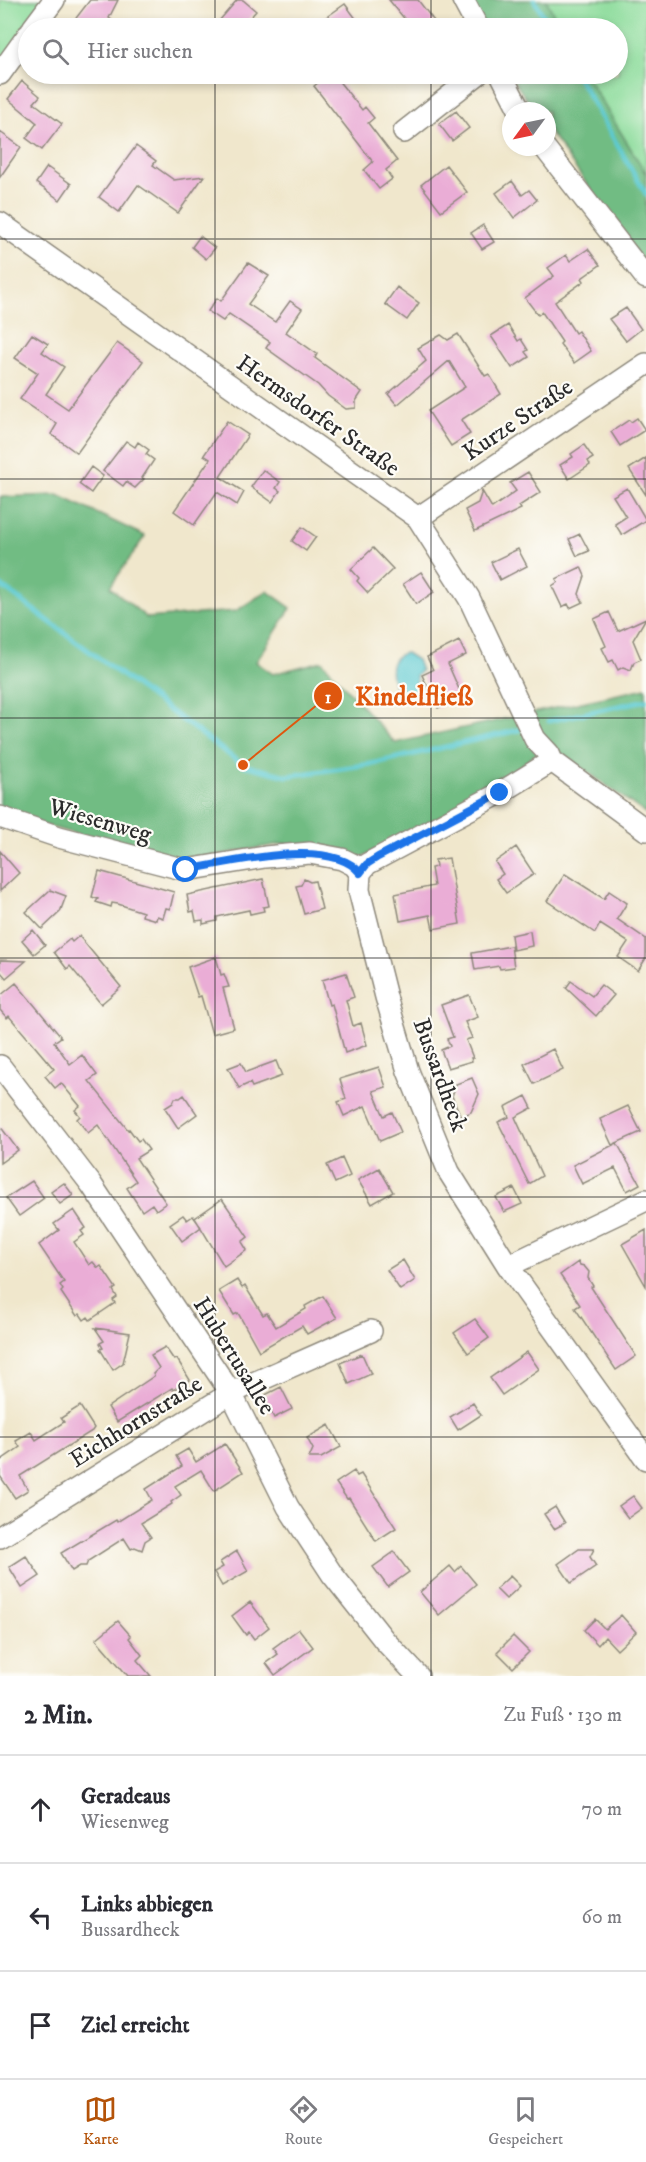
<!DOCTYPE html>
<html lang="de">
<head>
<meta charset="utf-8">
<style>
	:root { --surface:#fff; --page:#f2f2f3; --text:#2b2b33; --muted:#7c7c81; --line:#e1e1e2; --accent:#b45309 }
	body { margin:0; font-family:"IM FELL DW Pica",serif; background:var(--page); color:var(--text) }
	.compass { position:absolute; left:502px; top:102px; width:54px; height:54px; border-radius:50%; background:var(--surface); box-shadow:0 3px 9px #0003; rotate:237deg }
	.stop { position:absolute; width:18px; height:18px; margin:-14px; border:4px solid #1a73e8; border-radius:50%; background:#fff }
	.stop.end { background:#1a73e8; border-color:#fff; box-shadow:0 2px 6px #0008 }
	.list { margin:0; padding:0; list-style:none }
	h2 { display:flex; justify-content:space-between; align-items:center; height:78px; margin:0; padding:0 24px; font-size:26px }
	h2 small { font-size:20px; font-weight:400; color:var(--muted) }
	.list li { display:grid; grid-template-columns:39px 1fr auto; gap:18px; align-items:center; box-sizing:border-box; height:108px; padding:0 24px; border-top:2px solid var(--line) }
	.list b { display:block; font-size:22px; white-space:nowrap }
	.list p { margin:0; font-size:20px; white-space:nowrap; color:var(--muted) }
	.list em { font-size:20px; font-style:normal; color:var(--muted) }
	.icon { flex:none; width:33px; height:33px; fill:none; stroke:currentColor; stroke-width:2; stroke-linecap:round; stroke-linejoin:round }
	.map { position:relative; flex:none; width:646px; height:1676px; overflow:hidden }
	.search { position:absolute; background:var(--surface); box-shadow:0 3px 9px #0003; left:18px; right:18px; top:18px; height:66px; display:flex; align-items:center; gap:15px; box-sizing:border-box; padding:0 21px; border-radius:33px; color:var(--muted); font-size:22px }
	.sheet { height:402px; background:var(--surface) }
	nav { display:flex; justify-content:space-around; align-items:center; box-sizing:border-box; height:84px; border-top:2px solid var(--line); background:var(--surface); font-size:16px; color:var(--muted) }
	nav a { display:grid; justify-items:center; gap:3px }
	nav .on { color:var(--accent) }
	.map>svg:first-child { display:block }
</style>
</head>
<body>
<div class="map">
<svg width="646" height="1676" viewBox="0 0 646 1676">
	<rect width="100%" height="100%" fill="#fdfcf7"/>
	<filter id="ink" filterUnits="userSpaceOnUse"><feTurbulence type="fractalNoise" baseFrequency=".0167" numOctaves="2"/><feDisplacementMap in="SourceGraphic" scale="12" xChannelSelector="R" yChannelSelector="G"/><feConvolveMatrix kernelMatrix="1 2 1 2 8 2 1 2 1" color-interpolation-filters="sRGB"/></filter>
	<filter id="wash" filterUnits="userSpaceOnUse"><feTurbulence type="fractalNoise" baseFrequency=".008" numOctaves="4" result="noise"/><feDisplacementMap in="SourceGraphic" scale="24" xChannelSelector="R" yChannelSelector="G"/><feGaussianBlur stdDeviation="1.35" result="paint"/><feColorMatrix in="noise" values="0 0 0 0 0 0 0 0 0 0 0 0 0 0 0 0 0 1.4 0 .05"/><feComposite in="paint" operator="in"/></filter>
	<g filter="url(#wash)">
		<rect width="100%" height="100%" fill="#f0e7cc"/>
		<path fill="#8cdc9b" stroke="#5c8463" stroke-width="1.5" d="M0 0H54L0 74Z
			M546 0H646V174L585 74H618V28H561Z"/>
		<path fill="#71bc83" stroke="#4e7457" stroke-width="1.5" d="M467 0H546L561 28H482Z
			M509 74H585L646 174V268L547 128V111H535Z
			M58 495 145 536 110 587 147 618 236 611 267 591 291 608 256 662 273 674 322 661 395 743 646 688V814L549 744 523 764 499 786 360 859 316 847 281 844 177 862 0 813V497Z"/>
		<path fill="#5dcad1" stroke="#447a7e" stroke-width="1.5" d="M406 653 417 660 421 671 416 675C417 685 420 694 408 698 406 696 402 695 400 693 389 684 386 655 406 653Z"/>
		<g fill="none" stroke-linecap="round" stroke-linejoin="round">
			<path stroke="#5dcad1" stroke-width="5" d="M534 0 551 28
				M576 74 646 194
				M0 585 243 765 287 776 371 764 519 730
				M549 721 646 700"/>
		</g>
		<g id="blocks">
			<path fill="#eaadd6" d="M90 0H118L109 18 123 28H81L73 22Z
				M237 0H243L256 11 241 28H213Z
				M389 0H418L434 21 424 28H412Z
				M345 4 363 28H311Z
				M329 74H333L362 110 365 107 374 118 368 123 397 161 386 170 392 179 379 189 364 170 373 162 314 86Z
				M22 81 40 96 34 103 62 124 42 150 26 138 37 123 8 99Z
				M456 111 469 128 452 141 439 124Z
				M0 132 21 147 0 177Z
				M136 146 156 161 153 165 174 180 204 176 178 213 138 185 119 212 99 197Z
				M446 165 467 192 441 211 421 185Z
				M47 167 71 184 60 200 36 183Z
				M512 181 522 195 529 190 537 200 514 218 496 193Z
				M483 225 494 242 482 249 471 233Z
				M200 236 215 248 206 259 192 247Z
				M588 249 600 265 582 278 584 281 555 302 575 333 578 331 591 351 574 363 560 344 562 342 542 312 538 315 525 298 554 276 548 268 566 255 570 261Z
				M248 263 269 276 248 304 275 322 290 301 302 309 286 332 317 354 315 358 362 392 356 401V408L346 409 328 396 318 385 266 348 270 342 229 314 223 321 208 311 217 298 221 301Z
				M397 287 419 303 407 320 385 304Z
				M626 308 641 329 626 341 609 319Z
				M508 325 518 341 521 339 528 350 525 352 529 357 512 368 491 336Z
				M32 334 48 344 42 352 64 367 46 394 68 409 117 343 143 361 77 453 51 434 57 424 20 399 38 373 15 358Z
				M458 334 485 376 489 374 501 394 461 420 470 434 451 446 428 411 465 387 449 361 397 405 388 394 426 361 418 348 441 335 448 340Z
				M637 418 645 430 620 446 611 432 629 420 631 422Z
				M227 421 248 435 220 477 244 492 237 505 217 492 194 525 174 511 210 459 204 455Z
				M126 441 135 447 138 442 149 450 146 454 154 460 142 478 144 479 135 488 126 482 123 486 103 471Z
				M584 445 593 458 588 461 590 465 569 479 560 465 573 457 571 454Z
				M646 458V495L629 469Z
				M91 467 103 476 91 493 79 484Z
				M263 470 280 482 276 488 280 491 272 502 251 487Z
				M528 472 541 492 519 506 521 509 475 531 465 510 478 503 482 491 492 508 516 491 510 483Z
				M627 488 646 520 622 535 615 524 626 517 613 496Z
				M302 527 316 537 306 551 292 541Z
				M580 534 589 551 577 556 569 539Z
				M373 548 393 569 368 593 357 581 359 578 351 569Z
				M518 549 527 566 500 580 491 562Z
				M581 567 585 576 579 594 583 602 570 608 568 604 562 607 552 586 558 582 556 579Z
				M421 572 434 592 416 604 403 584Z
				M609 612 618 631 646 618 633 640 641 659 634 662 631 670 623 667 618 670 613 660 609 662 602 648 606 646 594 619Z
				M459 641 466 655 448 664 462 696 438 708 422 675 433 670 427 657Z
				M516 847 534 874 506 893 496 879 503 874 495 862Z
				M0 851 19 873 0 891Z
				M449 858 460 924 433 929 430 915 400 921 395 894 434 886 431 868 436 867 435 860Z
				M99 871 174 892 170 909 166 908 163 918 157 916 156 920 142 916 143 912 118 904 112 903 111 907 96 902 98 899 92 897Z
				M565 874 604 899 609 891 627 903 617 919 646 939V958L638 971 618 957 628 942 600 924 595 933 547 901Z
				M263 879 269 906 263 907 264 911 250 914 249 910 230 914 217 917V921L203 924V920L196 921 194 911 190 912 187 895Z
				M304 879 310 882 315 881 322 909 304 914 296 886 301 885Z
				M50 890 66 896 60 912 42 929 26 912Z
				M33 930 45 945 34 954 22 940Z
				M530 931 532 946 513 950 511 935Z
				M79 936 121 987 101 1004 70 966 67 969 54 952 70 939 72 942Z
				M511 946 514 967 500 969 499 966 475 970 472 953Z
				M216 957 221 975 224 974 229 987 223 988 234 1028 212 1034 201 996 198 997 188 967Z
				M0 960 26 961 6 978 0 971Z
				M346 973 354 997 346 1000 353 1026 361 1023 367 1045 345 1053 332 1004 329 1005 322 980Z
				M571 981 592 996 601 985 614 995 596 1016 566 988Z
				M16 983 61 1037 54 1042 70 1064 82 1055 97 1075 89 1081 128 1130 129 1129 138 1141 141 1139 149 1150 136 1158 166 1203 156 1210 152 1204 142 1211 127 1188 136 1181 98 1125 88 1133 77 1119 80 1116 75 1110 80 1106 61 1083 55 1088 45 1076 54 1069 9 1016 7 1018 0 1010V996Z
				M469 995 478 1017 465 1022 472 1038 466 1040 473 1058H471L472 1061 448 1068 441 1050 450 1046 447 1039 453 1037 441 1005Z
				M553 1049 563 1070 534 1084 524 1064Z
				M276 1061 282 1076 252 1087 250 1083 239 1088 228 1068 241 1063 246 1072Z
				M379 1067 386 1087 373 1091 384 1116 392 1112 401 1132 380 1141 365 1106 344 1116 338 1102 346 1099 340 1079Z
				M472 1078 479 1094 471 1112 461 1117 452 1096 456 1084Z
				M184 1095 197 1114 178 1128 165 1108 173 1103 175 1098H180Z
				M526 1096 532 1108 515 1117 542 1176 529 1184 498 1122 509 1117 505 1107Z
				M628 1106 641 1132 612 1145 600 1119Z
				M0 1126 18 1150 0 1163Z
				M617 1143 640 1184 627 1191 615 1168 582 1184 573 1165Z
				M342 1158 350 1176 335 1183 327 1165Z
				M379 1168 393 1192 372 1204 358 1180Z
				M32 1181 44 1198 19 1216 6 1198Z
				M64 1183 73 1195 60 1204 51 1192Z
				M514 1188 522 1204 504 1212 496 1197Z
				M222 1199 248 1237 242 1242 247 1250 224 1266 195 1218Z
				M74 1210 86 1228 81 1231 84 1235 74 1242 89 1265 93 1262 98 1268 101 1266 116 1288 113 1290 117 1297 113 1300 115 1303 90 1320 88 1317 84 1320 80 1314 77 1316 61 1292 63 1290 60 1285 64 1282 39 1245 59 1230 54 1224Z
				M183 1215 187 1220 193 1216 201 1227 182 1241 170 1224Z
				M646 1230V1286L622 1244Z
				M403 1260 415 1280 400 1290 387 1270Z
				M578 1262 580 1265 584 1266 589 1272 588 1278 593 1286 591 1287 636 1356 616 1370 575 1308 580 1305 560 1275Z
				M237 1280 242 1288 245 1286 263 1315 267 1313 276 1327 306 1309 305 1306 323 1296 337 1318 307 1334 302 1326 259 1351 238 1313 234 1315 219 1291Z
				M475 1319 489 1338 468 1353 454 1333Z
				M95 1328 130 1333 123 1363 113 1370 100 1349 103 1348 100 1343 104 1341Z
				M165 1347 174 1360 177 1359 190 1380 173 1390 172 1388 117 1422 108 1407 154 1376 153 1374 159 1368 151 1355Z
				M527 1352 539 1369 502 1395 490 1378Z
				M362 1354 371 1374 349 1384 340 1363Z
				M281 1387 292 1409 274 1418 263 1396Z
				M473 1403 481 1415 458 1430 450 1417Z
				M80 1406 94 1428 92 1431 20 1476 28 1490 15 1498 0 1476V1461L20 1447 16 1441 31 1432 36 1440 64 1422 61 1418Z
				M329 1425 341 1447 321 1458H309L313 1449 307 1438Z
				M225 1444 243 1472 214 1491 201 1470 175 1486 181 1495 171 1502 172 1504 141 1523 151 1537 145 1541 142 1550 135 1547 131 1549 124 1538 88 1561 86 1566H80L72 1571 61 1553 116 1520 117 1522 152 1500 146 1489 182 1466 176 1456 188 1449 196 1462Z
				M354 1471 357 1476 361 1474 396 1528 376 1541 349 1498 347 1499 336 1483Z
				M633 1496 642 1508 628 1518 619 1506Z
				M555 1507 565 1523 554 1529 544 1514Z
				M579 1549H594L590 1557 596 1566 571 1583 558 1564Z
				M237 1551 248 1571 222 1586 214 1572 223 1567 220 1562Z
				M394 1552 409 1572 388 1587 373 1567Z
				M26 1556 40 1576 22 1588 9 1567Z
				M450 1566 455 1572 461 1566 476 1584 439 1615 420 1592Z
				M510 1576 520 1586 506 1599 496 1589Z
				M250 1602 269 1627 254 1639 249 1632 246 1635 232 1616Z
				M621 1615 636 1632 617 1650 605 1637 598 1645 584 1630 595 1619 605 1629Z
				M118 1621 131 1636 129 1638 142 1655 137 1660 151 1676H128L96 1639Z
				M299 1629 313 1647 275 1675 266 1663 278 1654 273 1648Z
				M513 1636 529 1652 513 1668 497 1652Z"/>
		</g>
	</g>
	<g filter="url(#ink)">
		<use href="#blocks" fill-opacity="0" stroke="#8e897c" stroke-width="1.5"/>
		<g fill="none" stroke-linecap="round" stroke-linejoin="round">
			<defs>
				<path id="minor" d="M463 0 478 28
					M33 28 54 0
					M0 74 28 35
					M501 74 520 111
					M404 132 478 74
					M544 147 646 278
					M0 223 418 518 469 598 535 739 549 754 552 761 646 830
					M418 518 646 364
					M552 761 500 793 367 864 360 873 359 890 386 997 408 1071 449 1172 508 1266 646 1459
					M0 817 59 837 186 870 265 857 310 853 342 859 354 865 360 873
					M0 1066 91 1184 231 1393 288 1507 332 1574 385 1641 418 1676
					M508 1266 646 1200
					M0 1537 231 1393 371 1331"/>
			</defs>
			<use href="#minor" stroke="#8e897c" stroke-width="24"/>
			<use href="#minor" stroke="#fff" stroke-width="21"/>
		</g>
	</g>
	<g fill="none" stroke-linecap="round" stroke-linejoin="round" filter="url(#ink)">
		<path stroke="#1a73e8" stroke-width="8" d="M186 870C226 863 333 836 360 873L367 864 378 857 500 793"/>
	</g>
	<path fill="none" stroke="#2b2b2b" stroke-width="1.5" stroke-opacity="0.55" d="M215 0V28M431 0V28M215 74V1676M431 74V1676M0 239H646M0 479H646M0 718H646M0 958H646M0 1197H646M0 1437H646"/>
	<g text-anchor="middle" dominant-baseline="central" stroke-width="4.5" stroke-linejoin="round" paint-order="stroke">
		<g font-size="24" fill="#2b2b2b" stroke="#fdfcf7">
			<text transform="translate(318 416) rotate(35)">Hermsdorfer Straße</text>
			<text transform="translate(518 420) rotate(-34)">Kurze Straße</text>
			<text transform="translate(100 821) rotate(16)">Wiesenweg</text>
			<text transform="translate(440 1075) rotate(70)">Bussardheck</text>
			<text transform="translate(234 1356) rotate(58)">Hubertusallee</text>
			<text transform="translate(136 1422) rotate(-32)">Eichhornstraße</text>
		</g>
	</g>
	<path fill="none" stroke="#df570e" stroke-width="2" d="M243 765L328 696"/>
	<g fill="#df570e" stroke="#fdfcf7" stroke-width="2">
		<circle cx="243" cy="765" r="6"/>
		<circle cx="328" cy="696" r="15"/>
	</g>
	<g font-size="18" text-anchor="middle" font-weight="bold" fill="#fff">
		<text x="328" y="703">1</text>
	</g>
	<g font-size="26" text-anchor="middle" font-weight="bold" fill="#df570e" stroke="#fdfcf7" stroke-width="4.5" stroke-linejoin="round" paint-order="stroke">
		<text x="414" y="705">Kindelfließ</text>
	</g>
</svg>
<svg class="compass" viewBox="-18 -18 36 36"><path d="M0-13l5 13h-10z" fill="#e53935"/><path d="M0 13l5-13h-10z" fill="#7c7c81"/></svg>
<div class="stop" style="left:186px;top:870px"></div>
<div class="stop end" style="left:500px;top:793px"></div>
<div class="search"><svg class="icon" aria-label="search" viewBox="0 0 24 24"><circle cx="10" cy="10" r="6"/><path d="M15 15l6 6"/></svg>Hier suchen</div>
</div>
<section class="sheet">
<h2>2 Min.<small>Zu Fuß · 130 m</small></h2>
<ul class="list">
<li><svg class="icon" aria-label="ahead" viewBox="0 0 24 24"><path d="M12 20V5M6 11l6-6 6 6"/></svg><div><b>Geradeaus</b><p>Wiesenweg</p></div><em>70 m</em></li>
<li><svg class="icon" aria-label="left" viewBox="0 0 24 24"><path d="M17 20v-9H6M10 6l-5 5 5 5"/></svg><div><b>Links abbiegen</b><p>Bussardheck</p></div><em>60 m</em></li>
<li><svg class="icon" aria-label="arrive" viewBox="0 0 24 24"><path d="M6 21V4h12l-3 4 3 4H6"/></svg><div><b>Ziel erreicht</b></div></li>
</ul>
</section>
<nav>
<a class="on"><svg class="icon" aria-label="map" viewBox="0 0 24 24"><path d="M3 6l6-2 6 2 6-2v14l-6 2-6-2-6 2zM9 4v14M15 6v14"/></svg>Karte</a>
<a><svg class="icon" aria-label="directions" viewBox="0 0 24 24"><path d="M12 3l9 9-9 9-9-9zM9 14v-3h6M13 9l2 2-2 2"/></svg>Route</a>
<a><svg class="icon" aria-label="saved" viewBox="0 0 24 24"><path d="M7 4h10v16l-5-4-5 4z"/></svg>Gespeichert</a>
</nav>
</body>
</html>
